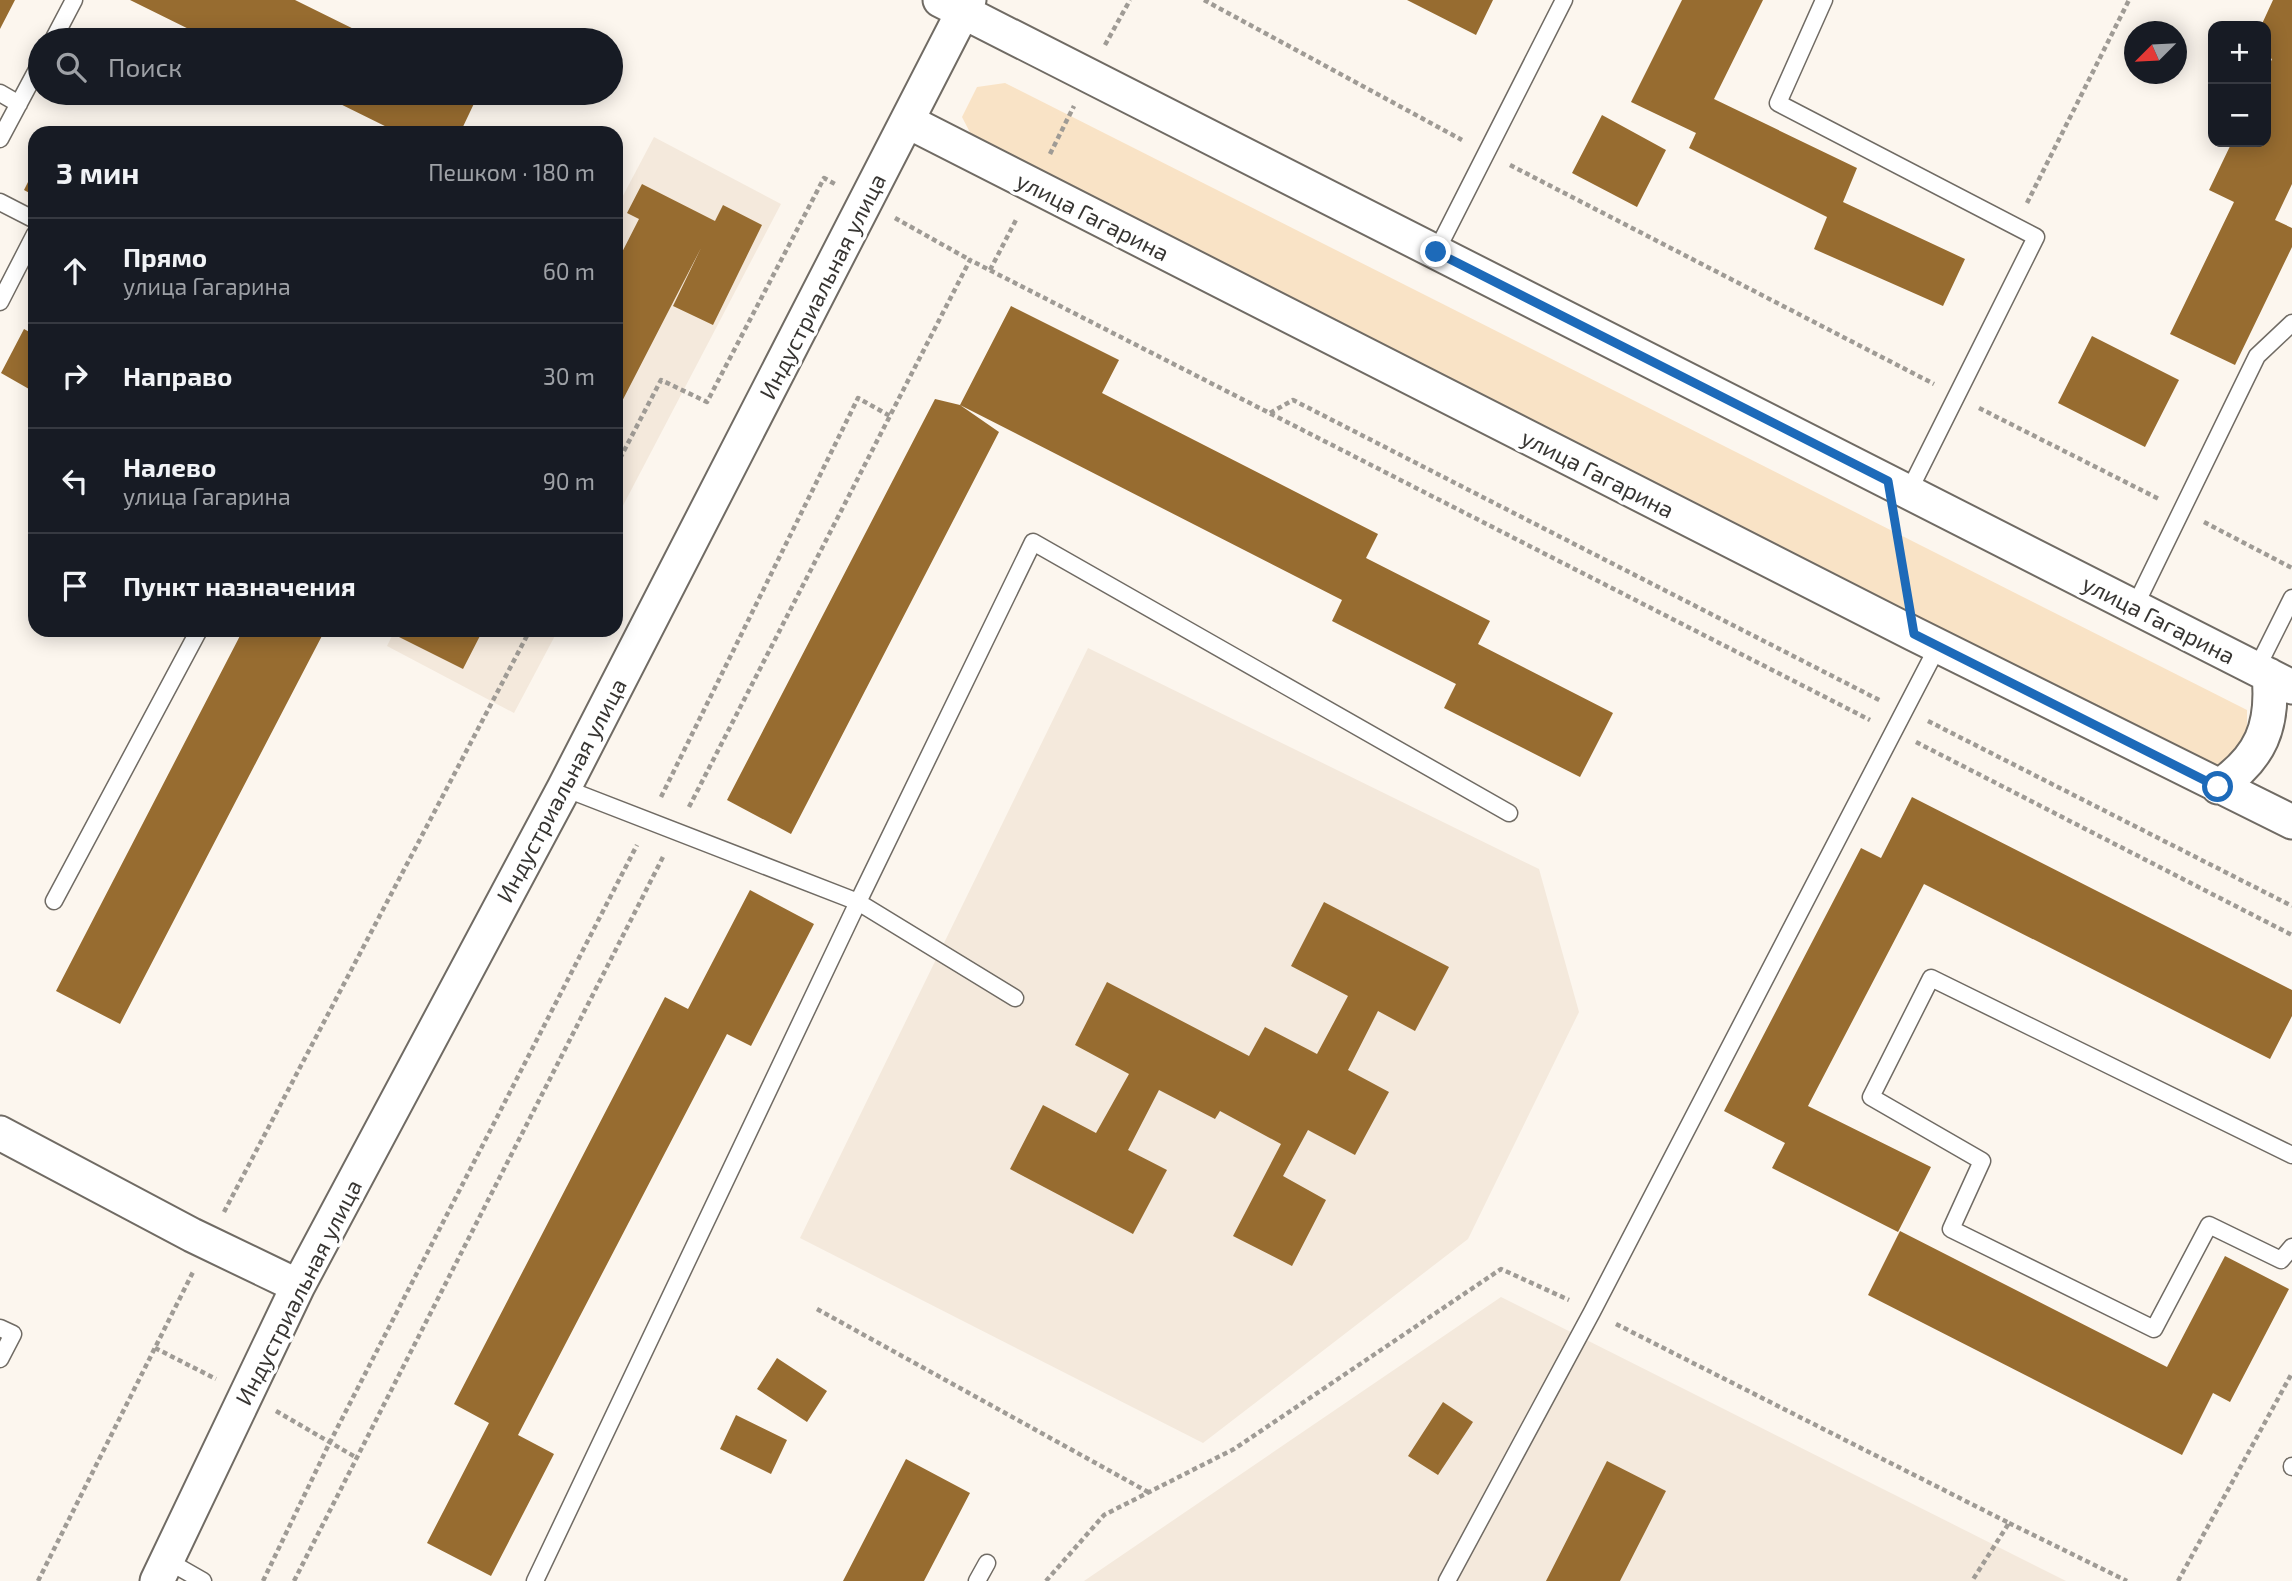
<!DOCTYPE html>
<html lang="ru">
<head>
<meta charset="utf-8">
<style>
	:root { --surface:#171b24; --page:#242831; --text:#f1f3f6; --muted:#9ea1a6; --line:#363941 }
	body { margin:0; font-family:"Exo 2",sans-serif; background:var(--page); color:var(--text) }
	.controls { position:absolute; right:21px; top:21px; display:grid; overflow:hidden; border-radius:14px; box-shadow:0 4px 18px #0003 }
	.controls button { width:63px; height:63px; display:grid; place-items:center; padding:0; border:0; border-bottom:2px solid var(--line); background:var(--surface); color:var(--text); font:35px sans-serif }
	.compass { position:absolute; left:2124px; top:21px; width:63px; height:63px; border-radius:50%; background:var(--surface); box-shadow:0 4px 18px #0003; rotate:246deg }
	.stop { position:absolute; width:21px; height:21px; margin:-16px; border:5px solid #1d6ab9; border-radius:50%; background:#fff }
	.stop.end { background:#1d6ab9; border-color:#fff; box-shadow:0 2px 7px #0008 }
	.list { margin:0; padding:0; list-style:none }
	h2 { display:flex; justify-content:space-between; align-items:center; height:91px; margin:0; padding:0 28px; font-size:30px }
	h2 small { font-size:23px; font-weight:400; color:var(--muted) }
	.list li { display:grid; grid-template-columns:46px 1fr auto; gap:21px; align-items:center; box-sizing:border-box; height:105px; padding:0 28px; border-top:2px solid var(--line) }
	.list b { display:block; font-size:26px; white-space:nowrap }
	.list p { margin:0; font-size:23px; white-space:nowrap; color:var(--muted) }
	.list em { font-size:23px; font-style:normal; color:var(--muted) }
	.icon { flex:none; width:38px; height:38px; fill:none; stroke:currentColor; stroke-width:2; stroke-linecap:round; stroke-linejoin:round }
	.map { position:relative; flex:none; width:2292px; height:1581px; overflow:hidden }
	.search { position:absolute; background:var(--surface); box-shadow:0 4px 18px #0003; left:28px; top:28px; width:595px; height:77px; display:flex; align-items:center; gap:18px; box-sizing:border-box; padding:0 24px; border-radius:38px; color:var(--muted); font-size:26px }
	.panel { position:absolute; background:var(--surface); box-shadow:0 4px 18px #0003; left:28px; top:126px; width:595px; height:511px; border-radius:21px }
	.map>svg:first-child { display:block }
</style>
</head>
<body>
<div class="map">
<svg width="2292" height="1581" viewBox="0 0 2292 1581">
	<rect width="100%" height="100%" fill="#fcf6ee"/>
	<path fill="#f4e9dc" d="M654 137 781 204 616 519V209Z
		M395 630H558L514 713 387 646Z
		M1088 648 1539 869 1579 1012 1468 1239 1203 1443 800 1238Z
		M1501 1297 2066 1581H1084Z"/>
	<path fill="#f9e3c6" d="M1005 83 2247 710V735L2226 765 2209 766 977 146 962 117 977 87Z"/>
	<path fill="#976c30" d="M0 0H15L0 29Z
		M130 0H295L376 40H211Z
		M1407 0H1493L1476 35Z
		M1682 0H1763L1714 99 1857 168 1843 202 1965 259 1943 306 1814 249 1827 217 1689 148 1696 133 1631 102Z
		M2273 0H2292V184L2275 220 2292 228V247L2235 365 2170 334 2234 202 2209 190 2232 142H2266V73L2272 59 2266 56V26H2261Z
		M318 93H479L460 133H399Z
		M1602 115 1666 150 1637 207 1572 173Z
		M35 168V196L24 190Z
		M642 184 715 221 723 205 762 225 713 325 673 306 701 248 616 413V264L639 219 627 213Z
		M1011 306 1119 360 1102 393 1378 534 1366 558 1490 621 1478 644 1613 713 1580 777 1444 708 1456 684 1332 621 1342 600 960 405Z
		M24 329 35 335V379L29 389 1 373Z
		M2092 336 2179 380 2145 447 2058 403Z
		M935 399 960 405 999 432 791 834 727 800Z
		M243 630H325L120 1024 56 991Z
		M397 630H483L463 669 395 635Z
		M1912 797 2292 990V1016L2270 1059 1924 884 1808 1106 1931 1167 1898 1232 1772 1168 1785 1143 1724 1111 1861 848 1881 858Z
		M750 890 814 924 751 1046 727 1034 518 1435 554 1454 491 1576 427 1543 489 1423 454 1404 665 997 688 1009Z
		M1324 902 1449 967 1415 1031 1378 1011 1348 1070 1389 1092 1355 1155 1308 1130 1283 1176 1326 1200 1292 1266 1233 1236 1281 1144 1220 1111 1215 1119 1159 1090 1128 1150 1167 1170 1133 1234 1010 1169 1043 1105 1096 1133 1129 1074 1075 1045 1107 982 1249 1056 1265 1027 1317 1054 1348 996 1291 966Z
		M1900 1231 2167 1367 2225 1256 2289 1289 2230 1402 2213 1393 2182 1455 1868 1295Z
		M777 1358 827 1391 807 1422 757 1389Z
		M1443 1402 1473 1422 1438 1475 1408 1456Z
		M736 1415 787 1440 771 1474 720 1449Z
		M906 1459 970 1493 924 1581H843Z
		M1607 1461 1666 1491 1620 1581H1546Z"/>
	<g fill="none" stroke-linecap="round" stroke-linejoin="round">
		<defs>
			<path id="service" d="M1824 0 1778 103 2036 237 1909 491
				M53 40 74 0
				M0 93 19 104
				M0 139 40 64
				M0 202 35 220
				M1436 252 1564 0
				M0 302 35 234
				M2135 606 2257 356 2292 323
				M2257 668 2292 598
				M564 788 858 902 1033 542 1509 813
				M54 901 199 630
				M2292 1155 1931 978 1871 1097 1982 1161 1951 1229 2154 1329 2209 1225 2281 1260 2292 1247
				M0 1328 13 1334 0 1359
				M2292 1466V1467
				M168 1561 203 1581
				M535 1581 858 902 1015 998
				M977 1581 987 1563
				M1447 1581 1592 1312 1938 646"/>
			<path id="minor" d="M940 0 2292 687
				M907 121 1914 634 2292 822
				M2218 787C2261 758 2274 726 2269 675
				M0 1133 192 1235 298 1286
				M157 1581 298 1286 564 788 969 0"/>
		</defs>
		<use href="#service" stroke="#706b64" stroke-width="19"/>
		<use href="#minor" stroke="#706b64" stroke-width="37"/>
		<path stroke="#9f9b95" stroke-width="4.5" stroke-dasharray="5 3.5" stroke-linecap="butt" d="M1204 0 1462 140
			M1105 45 1130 0
			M1050 154 1074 106
			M1510 165 1934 384
			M2027 203 2129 0
			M895 218 970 260
			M990 270 1017 218
			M1979 408 2159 499
			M1270 413 1293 400 1881 701
			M616 466 661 380 707 402 824 178 835 184
			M2204 522 2292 568
			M1896 524 1907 591
			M1928 721 2292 906
			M1916 742 2292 935
			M661 797 858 398 890 416
			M689 807 970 260 1870 720
			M224 1212 530 630
			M817 1309 1148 1492
			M1616 1324 2009 1523 1972 1581
			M155 1348 216 1379
			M276 1411 357 1458
			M2009 1523 2127 1581
			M38 1581 193 1272
			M263 1581 330 1442 637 845
			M294 1581 664 855
			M1046 1581 1104 1515 1234 1449 1501 1269 1569 1300
			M2178 1581 2292 1373"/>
		<use href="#service" stroke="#fff" stroke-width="16"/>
		<use href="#minor" stroke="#fff" stroke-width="33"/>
	</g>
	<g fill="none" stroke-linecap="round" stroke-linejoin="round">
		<path stroke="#1d6ab9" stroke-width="9" d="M1436 252 1888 481 1914 634 2218 787"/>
	</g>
	<g text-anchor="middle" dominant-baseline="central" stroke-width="7" stroke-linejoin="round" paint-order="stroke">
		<g font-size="23" fill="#373532" stroke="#fff">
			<text transform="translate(1093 216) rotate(27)">улица Гагарина</text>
			<text transform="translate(822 286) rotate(-63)">Индустриальная улица</text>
			<text transform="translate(1598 473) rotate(27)">улица Гагарина</text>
			<text transform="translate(2159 619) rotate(27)">улица Гагарина</text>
			<text transform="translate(561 790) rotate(-62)">Индустриальная улица</text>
			<text transform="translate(298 1292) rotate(-63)">Индустриальная улица</text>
		</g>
	</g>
</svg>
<div class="controls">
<button>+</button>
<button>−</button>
</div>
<svg class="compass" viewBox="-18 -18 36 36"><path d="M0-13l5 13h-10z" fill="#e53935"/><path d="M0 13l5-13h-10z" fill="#9ea1a6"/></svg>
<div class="stop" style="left:2218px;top:787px"></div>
<div class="stop end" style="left:1436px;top:252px"></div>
<div class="search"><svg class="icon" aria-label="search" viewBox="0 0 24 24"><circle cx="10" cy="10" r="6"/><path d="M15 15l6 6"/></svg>Поиск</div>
<section class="panel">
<h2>3 мин<small>Пешком · 180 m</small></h2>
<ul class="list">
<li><svg class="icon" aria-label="ahead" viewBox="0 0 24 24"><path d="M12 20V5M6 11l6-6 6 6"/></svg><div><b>Прямо</b><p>улица Гагарина</p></div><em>60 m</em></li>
<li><svg class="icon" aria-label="right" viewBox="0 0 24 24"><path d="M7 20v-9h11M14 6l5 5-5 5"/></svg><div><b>Направо</b></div><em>30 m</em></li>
<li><svg class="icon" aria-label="left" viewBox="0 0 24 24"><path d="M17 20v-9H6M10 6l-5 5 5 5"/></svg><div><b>Налево</b><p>улица Гагарина</p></div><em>90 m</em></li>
<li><svg class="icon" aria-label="arrive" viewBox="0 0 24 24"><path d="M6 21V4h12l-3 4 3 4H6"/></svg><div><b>Пункт назначения</b></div></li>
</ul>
</section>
</div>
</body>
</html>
